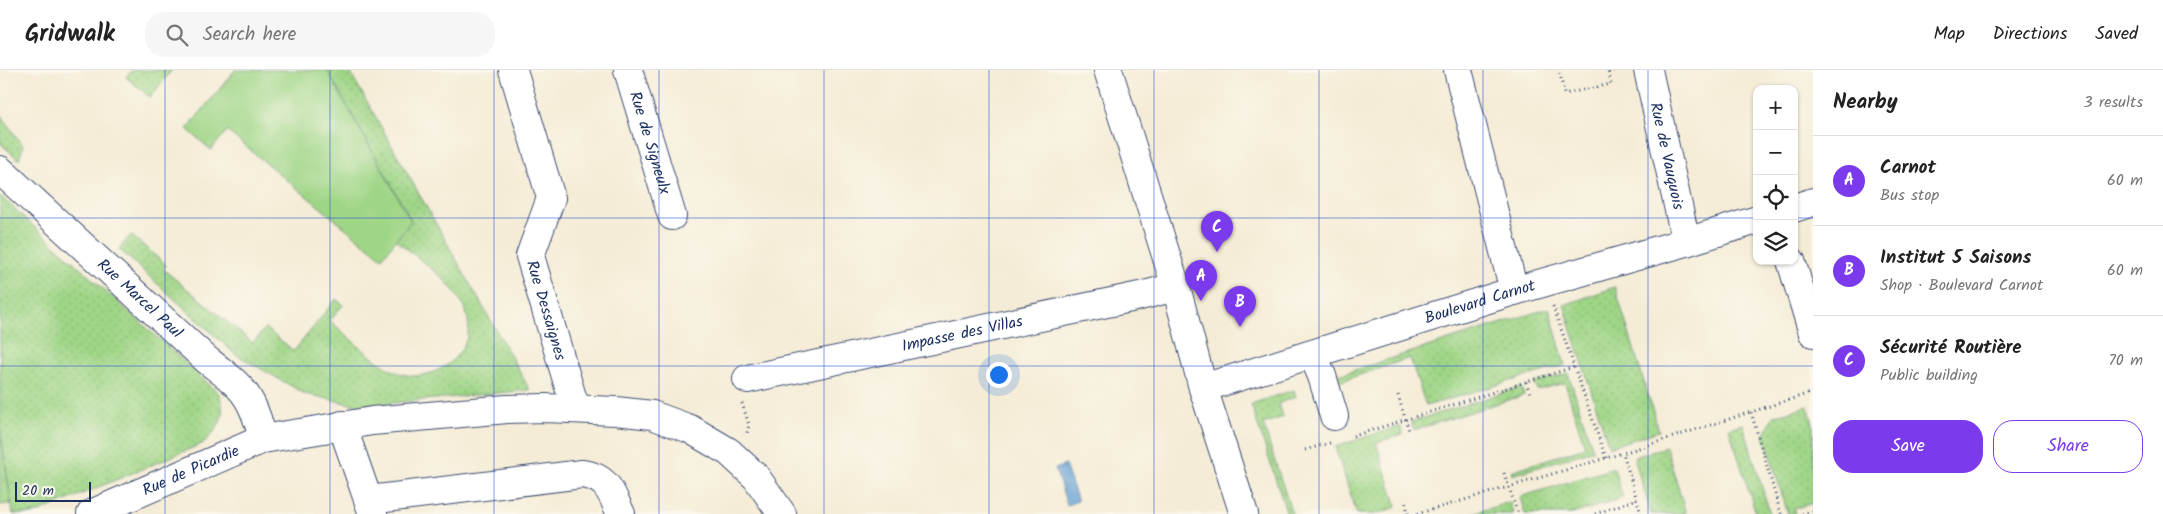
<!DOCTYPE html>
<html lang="en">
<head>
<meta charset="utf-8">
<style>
	:root { --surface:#fff; --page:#f6f6f6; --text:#222; --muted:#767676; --line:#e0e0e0; --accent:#7c3aed }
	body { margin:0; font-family:Kalam,sans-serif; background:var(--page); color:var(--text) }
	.controls { position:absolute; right:15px; top:15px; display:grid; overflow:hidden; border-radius:10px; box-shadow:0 1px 4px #0004 }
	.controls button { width:45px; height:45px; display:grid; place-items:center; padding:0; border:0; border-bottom:1px solid var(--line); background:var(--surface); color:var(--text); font:25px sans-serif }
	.scale { position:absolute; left:15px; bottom:12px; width:76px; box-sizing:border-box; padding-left:5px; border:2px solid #1b2f5e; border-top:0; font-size:14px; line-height:18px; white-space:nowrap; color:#1b2f5e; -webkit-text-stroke:4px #fbf7ec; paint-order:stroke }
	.you { position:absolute; left:998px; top:304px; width:18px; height:18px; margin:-12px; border:4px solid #fff; border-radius:50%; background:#1a73e8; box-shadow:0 0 0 8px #1a73e833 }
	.badge { display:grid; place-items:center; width:32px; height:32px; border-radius:50%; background:var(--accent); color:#fff; font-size:16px; font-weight:700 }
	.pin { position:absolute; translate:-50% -41px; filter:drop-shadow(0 1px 2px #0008) }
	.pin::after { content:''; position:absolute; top:26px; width:18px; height:15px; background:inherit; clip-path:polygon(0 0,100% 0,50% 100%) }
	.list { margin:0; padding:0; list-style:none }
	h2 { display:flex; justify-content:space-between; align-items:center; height:65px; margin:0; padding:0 20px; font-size:21px }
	h2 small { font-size:16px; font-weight:400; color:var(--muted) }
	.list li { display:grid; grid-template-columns:32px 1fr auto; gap:15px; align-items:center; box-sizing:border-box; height:90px; padding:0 20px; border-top:1px solid var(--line) }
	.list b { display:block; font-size:19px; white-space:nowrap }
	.list p { margin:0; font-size:16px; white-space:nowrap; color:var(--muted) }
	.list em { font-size:16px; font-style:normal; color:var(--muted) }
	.actions { display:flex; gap:10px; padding:15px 20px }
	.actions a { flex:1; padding:11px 0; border:1px solid var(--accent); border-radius:20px; text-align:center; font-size:18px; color:var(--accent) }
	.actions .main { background:var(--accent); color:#fff }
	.icon { flex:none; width:28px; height:28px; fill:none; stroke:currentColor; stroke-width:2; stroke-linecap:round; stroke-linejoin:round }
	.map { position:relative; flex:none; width:1813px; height:444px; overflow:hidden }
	header { display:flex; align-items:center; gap:30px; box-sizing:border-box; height:70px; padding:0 25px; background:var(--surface); border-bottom:1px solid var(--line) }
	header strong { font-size:24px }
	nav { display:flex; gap:28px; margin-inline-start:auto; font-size:18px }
	.search { width:350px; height:45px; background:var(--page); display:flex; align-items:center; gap:12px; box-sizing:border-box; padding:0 18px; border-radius:20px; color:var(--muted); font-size:19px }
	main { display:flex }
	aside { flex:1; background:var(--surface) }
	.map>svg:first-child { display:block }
</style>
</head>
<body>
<header>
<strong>Gridwalk</strong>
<div class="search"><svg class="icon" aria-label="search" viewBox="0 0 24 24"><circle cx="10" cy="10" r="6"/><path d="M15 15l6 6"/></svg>Search here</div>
<nav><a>Map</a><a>Directions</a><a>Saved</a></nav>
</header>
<main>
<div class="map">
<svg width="1813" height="444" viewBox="0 0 1813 444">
	<defs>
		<pattern id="grass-dots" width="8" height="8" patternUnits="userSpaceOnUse" patternTransform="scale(1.25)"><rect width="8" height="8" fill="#9fd586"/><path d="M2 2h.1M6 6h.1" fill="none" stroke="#88b776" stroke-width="1.8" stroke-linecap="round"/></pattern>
		<pattern id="park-crowns" width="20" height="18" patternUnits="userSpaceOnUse" patternTransform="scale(1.25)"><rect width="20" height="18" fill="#9fd586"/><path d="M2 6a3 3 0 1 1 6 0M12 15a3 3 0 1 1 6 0" fill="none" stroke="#88b776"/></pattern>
		<pattern id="water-ripples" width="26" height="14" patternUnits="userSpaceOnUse" patternTransform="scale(1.25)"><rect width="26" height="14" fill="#63a0d4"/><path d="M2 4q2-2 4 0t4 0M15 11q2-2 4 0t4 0" fill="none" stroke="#5183af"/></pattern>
	</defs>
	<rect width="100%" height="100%" fill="#fbf7ec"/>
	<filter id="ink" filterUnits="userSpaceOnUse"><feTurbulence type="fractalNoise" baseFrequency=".02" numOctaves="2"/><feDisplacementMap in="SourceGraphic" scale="10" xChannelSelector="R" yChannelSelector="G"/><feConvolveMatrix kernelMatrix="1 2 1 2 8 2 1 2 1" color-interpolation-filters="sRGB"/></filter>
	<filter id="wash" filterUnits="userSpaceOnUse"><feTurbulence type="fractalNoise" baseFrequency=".0096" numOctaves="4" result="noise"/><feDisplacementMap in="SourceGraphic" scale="20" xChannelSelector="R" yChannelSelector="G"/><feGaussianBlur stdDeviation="1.12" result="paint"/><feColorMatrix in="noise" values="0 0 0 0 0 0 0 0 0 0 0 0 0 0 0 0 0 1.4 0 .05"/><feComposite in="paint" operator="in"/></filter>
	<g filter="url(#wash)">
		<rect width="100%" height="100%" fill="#f4ecd6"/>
		<path fill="url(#grass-dots)" stroke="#5d8272" d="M132 0H172L150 27 126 7Z
			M327 0H349L530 320 360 336 305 324 235 284 119 179 131 165 166 195 163 199 253 273 265 258 294 281 336 229 343 235 330 251C348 266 374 292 394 301 434 320 484 277 464 237 450 208 419 190 396 170L411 150Z
			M0 44 23 76 19 90 0 73Z
			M0 126 218 322C228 345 220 358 202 374L34 444H13L0 358Z
			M1615 217 1659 361 1609 377 1564 235Z
			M1549 238 1565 295 1426 336 1410 288 1336 313 1333 307Z
			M1568 303 1593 380 1512 405 1511 401 1585 377 1565 313 1537 320 1534 313Z
			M1521 317 1524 325 1414 360 1411 352Z
			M1294 320 1296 327 1279 333 1283 347 1263 354 1292 444H1287L1251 334Z
			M1808 336 1813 354V433L1794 439 1795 444H1788L1764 366 1773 346Z
			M1743 354 1770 444H1756L1729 358Z
			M1400 356 1403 364 1376 373 1397 437 1375 444H1357L1335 377Z
			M1666 377 1686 444H1651L1634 387Z
			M1614 398 1623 428 1572 444H1525L1520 427Z
			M1510 432 1513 444H1470Z"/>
		<path fill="url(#park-crowns)" stroke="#5d8272" d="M0 358 11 434 0 435Z"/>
		<path fill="#9fd586" stroke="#5d8272" d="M235 0H327L411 151 382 188 227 61 211 80 187 59Z"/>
		<path fill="url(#water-ripples)" stroke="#3f6899" d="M1065 395 1078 431 1067 435 1055 399Z"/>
	</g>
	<g filter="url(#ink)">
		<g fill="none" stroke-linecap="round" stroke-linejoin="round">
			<defs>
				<g id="minor">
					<path id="s1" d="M513 0 551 128 530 186 572 327 577 339"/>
					<path id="s2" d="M628 0 672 146"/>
					<path d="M1458 0 1514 221"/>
					<path id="s3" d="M1648 0 1686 172"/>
					<path id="s4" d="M0 100 207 290C243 318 252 324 263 369"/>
					<path d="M1794 138 1813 132"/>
					<path d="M1791 191 1813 263"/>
					<path d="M1313 285 1322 306 1334 346"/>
					<path id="s5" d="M747 309 1140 226 1176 217"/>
					<path id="s6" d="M1203 318 1514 221 1686 172 1757 150"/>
					<path d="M342 355 373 444"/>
					<path d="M369 430 582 404C608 407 611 423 621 444"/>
					<path id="s7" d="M91 444 263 369 372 351 507 339 545 338 616 341 652 345 690 359 729 382 756 407 782 444"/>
				</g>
				<path id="major" d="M1108 0 1176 217 1203 318 1244 444"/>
			</defs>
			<use href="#minor" stroke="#3c4b70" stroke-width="30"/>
			<use href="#major" stroke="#3c4b70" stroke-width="30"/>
			<path stroke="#3c4b70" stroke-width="3" stroke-dasharray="1 4" stroke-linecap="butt" d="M1608 2 1615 0
				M1560 3 1564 24 1611 14 1608 0
				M1553 236 1606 388
				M1526 312 1530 323
				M1398 325 1409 361
				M742 333 749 355 747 363
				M1353 366 1574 297
				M1305 380 1330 373
				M1504 403 1518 444
				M1406 433 1408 444
				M1417 444 1623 383
				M1595 444 1637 429
				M1641 444 1623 383 1751 342
				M1781 444 1751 342 1813 322
				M1802 444 1813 441"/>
			<use href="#minor" stroke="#fff" stroke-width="28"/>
			<use href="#major" stroke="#fff" stroke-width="28"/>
		</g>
	</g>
	<path fill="none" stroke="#1d4ed8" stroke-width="1" stroke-opacity="0.55" d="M165 0V444M330 0V444M494 0V444M659 0V444M824 0V444M989 0V444M1154 0V444M1319 0V444M1483 0V444M1648 0V444M0 148H1757M1794 148H1813M0 296H1813"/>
	<g text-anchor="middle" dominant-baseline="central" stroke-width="4" stroke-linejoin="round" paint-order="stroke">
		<g font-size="16" fill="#1b2f5e" stroke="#fbf7ec">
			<text stroke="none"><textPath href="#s2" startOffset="76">Rue de Signeulx</textPath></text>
			<text stroke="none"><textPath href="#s3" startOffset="88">Rue de Vauquois</textPath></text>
			<text stroke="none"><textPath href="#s4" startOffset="190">Rue Marcel Paul</textPath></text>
			<text stroke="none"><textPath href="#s6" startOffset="290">Boulevard Carnot</textPath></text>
			<text stroke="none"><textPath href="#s1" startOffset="252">Rue Dessaignes</textPath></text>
			<text stroke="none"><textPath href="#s5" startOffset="220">Impasse des Villas</textPath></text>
			<text stroke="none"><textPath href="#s7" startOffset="109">Rue de Picardie</textPath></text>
		</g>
	</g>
</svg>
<div class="controls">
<button>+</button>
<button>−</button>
<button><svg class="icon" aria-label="locate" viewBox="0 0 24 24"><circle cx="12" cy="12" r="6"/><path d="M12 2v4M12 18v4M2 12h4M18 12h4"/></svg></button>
<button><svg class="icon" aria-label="layers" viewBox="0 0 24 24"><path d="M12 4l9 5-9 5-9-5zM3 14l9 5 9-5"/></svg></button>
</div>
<div class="scale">20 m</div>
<div class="you"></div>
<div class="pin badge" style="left:1201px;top:231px">A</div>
<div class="pin badge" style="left:1240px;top:257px">B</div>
<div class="pin badge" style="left:1217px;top:182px">C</div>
</div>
<aside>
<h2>Nearby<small>3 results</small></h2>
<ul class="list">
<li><span class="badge">A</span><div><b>Carnot</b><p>Bus stop</p></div><em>60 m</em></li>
<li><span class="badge">B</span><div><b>Institut 5 Saisons</b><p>Shop · Boulevard Carnot</p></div><em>60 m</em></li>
<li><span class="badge">C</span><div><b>Sécurité Routière</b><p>Public building</p></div><em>70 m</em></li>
</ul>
<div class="actions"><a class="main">Save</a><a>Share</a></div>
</aside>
</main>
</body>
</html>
